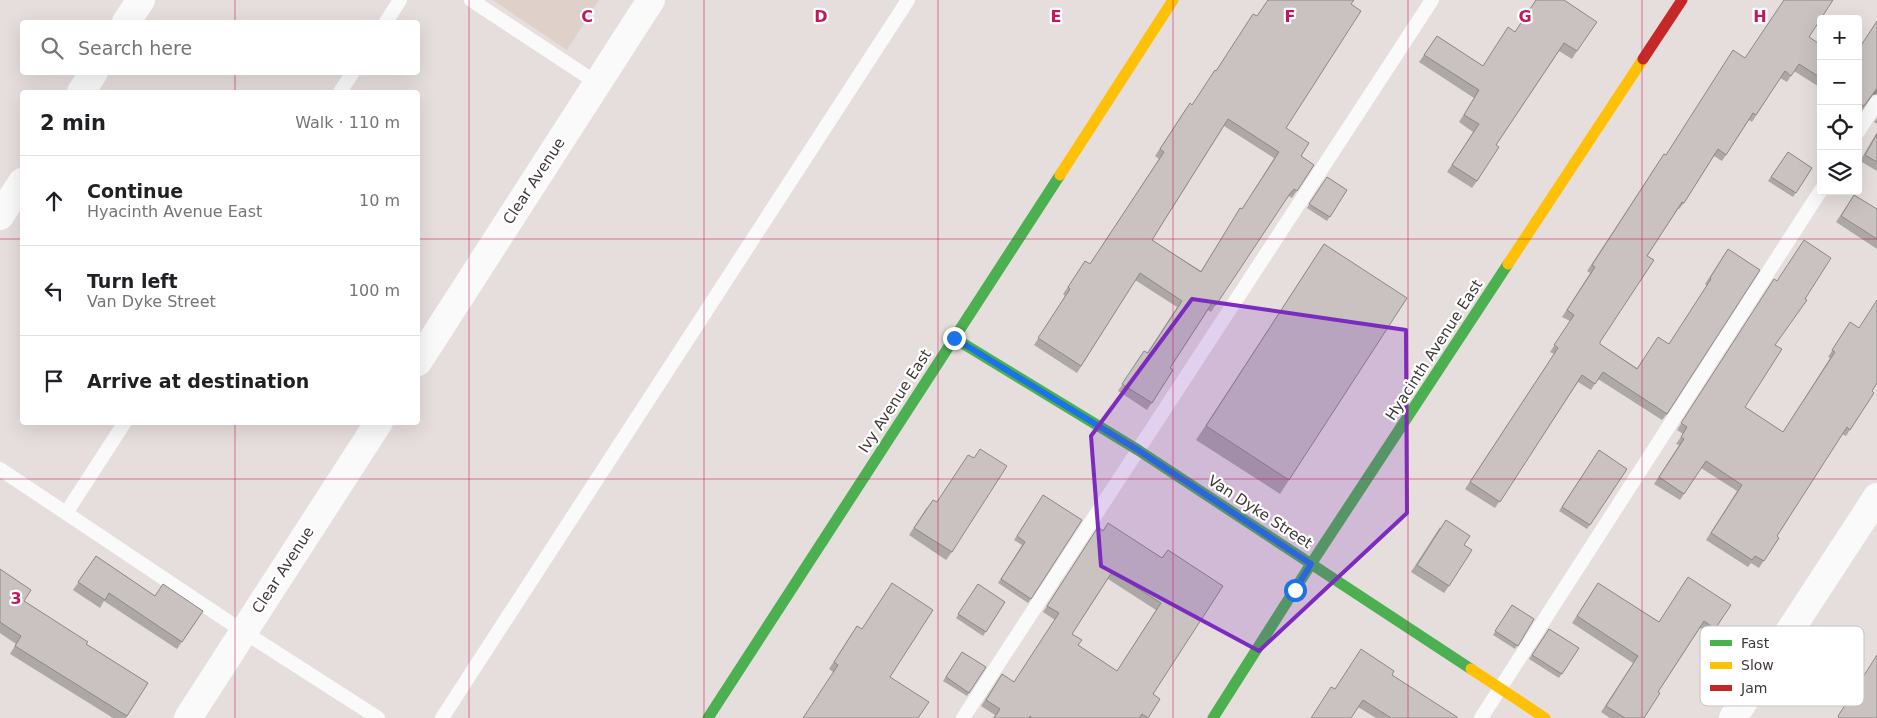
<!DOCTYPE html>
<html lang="en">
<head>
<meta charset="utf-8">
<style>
	:root { --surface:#fff; --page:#f6f6f6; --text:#202124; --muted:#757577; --line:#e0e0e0 }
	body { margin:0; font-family:"DejaVu Sans",sans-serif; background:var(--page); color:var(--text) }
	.controls { position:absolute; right:15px; top:15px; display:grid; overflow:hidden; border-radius:5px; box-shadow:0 5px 20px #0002 }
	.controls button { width:45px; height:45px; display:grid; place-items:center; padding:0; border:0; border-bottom:1px solid var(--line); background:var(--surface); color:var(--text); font:25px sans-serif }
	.stop { position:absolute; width:15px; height:15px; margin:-11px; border:4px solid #1a73e8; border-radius:50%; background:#fff }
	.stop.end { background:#1a73e8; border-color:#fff; box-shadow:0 1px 5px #0008 }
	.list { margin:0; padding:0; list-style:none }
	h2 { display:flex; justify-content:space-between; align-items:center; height:65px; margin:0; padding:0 20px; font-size:21px }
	h2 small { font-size:16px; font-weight:400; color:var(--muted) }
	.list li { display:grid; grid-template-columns:32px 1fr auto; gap:15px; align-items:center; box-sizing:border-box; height:90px; padding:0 20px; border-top:1px solid var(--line) }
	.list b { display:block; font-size:19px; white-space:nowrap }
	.list p { margin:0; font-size:16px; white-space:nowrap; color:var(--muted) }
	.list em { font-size:16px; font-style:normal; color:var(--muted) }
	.icon { flex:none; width:28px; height:28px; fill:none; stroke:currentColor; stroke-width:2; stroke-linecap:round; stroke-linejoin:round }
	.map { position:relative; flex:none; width:1877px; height:718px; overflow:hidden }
	.search { position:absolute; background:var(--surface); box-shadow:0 5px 20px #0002; left:20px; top:20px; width:400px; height:55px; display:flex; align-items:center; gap:12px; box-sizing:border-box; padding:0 18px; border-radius:5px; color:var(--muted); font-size:19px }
	.panel { position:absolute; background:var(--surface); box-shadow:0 5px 20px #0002; left:20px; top:90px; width:400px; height:335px; border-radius:5px }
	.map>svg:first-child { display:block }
</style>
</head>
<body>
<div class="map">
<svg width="1877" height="718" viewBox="0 0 1877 718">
	<rect width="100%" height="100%" fill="#e6dedc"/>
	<path fill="#dfd0ca" d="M493 0H599L567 50Z"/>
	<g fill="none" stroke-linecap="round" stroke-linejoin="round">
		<path stroke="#fbfafa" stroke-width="14" d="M471 0 597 83
			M386 22 400 0
			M340 92 353 72
			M1858 132 1877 102
			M0 469 244 632 378 718
			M66 513 125 422
			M442 718 908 0
			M963 718 1432 0
			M1481 718 1821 190"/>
		<path stroke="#fbfafa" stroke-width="28" d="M126 22 141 0
			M81 92 94 72
			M0 216 22 182
			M418 362 651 0
			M188 718 379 422
			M1733 718 1877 497"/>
		<path stroke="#4caf50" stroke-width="11" d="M954 338 1138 450 1471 669
			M708 718 1060 175
			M1213 718 1311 564 1508 264"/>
		<path stroke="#ffc107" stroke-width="11" d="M1060 175 1173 0
			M1508 264 1643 59
			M1471 669 1545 718"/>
		<path stroke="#c62828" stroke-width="11" d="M1643 59 1682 0"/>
	</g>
	<path fill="#ada7a5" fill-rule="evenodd" d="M1536 0 1577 51 1572 59 1559 51 1496 145 1477 181 1472 188 1447 172 1473 132 1459 122 1474 98 1419 62 1437 36 1483 66 1515 32Z
		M1351 4 1286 128 1301 156 1314 165 1292 198 1289 196 1285 200 1211 312 1208 310 1170 368 1173 370 1147 410 1118 391 1144 351 1147 353 1177 307 1135 280 1077 373 1034 345 1065 296 1063 294 1081 268 1090 264 1159 159 1155 156 1185 110 1192 105 1216 71 1257 16ZM1224 126 1274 158 1242 209 1240 208 1236 215 1201 271 1152 240Z
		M1809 37 1821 45V88L1794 71 1787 82 1780 78 1752 122 1749 120 1722 161 1714 156 1684 203 1679 209H1678L1647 256 1600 342V344L1637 368 1669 344 1707 286 1705 284 1728 249 1667 414 1662 420 1598 379 1591 390 1578 382 1495 508 1465 489 1554 354 1550 352 1570 321 1562 317 1590 273 1587 271 1660 160 1666 155 1745 58Z
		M1858 49 1877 94 1873 95 1860 113 1858 112Z
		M1877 118V124L1874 122Z
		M1877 132V171L1860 161Z
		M1788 152 1812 168 1793 197 1768 181Z
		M1327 177 1347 190 1327 221 1307 208Z
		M1854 195 1877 209V249L1836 222Z
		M1324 244 1289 480 1280 494 1196 440Z
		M1770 286 1775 345 1745 407 1783 432 1830 358 1828 357 1850 322 1872 391 1874 393 1846 436 1842 434 1777 536 1779 538 1759 568 1751 563 1748 567 1706 540 1737 491 1701 468 1680 500 1654 484 1679 445 1676 444 1683 434 1677 430Z
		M1599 450 1627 469 1587 529 1559 511Z
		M1043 495 1082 520 1028 603 998 583 1022 545 1014 540Z
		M927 507 952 552 946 560 909 535Z
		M1098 527 1103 530 1162 558 1168 550 1153 694 1160 699 1148 718H993L995 715 981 706 1002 674 1014 682 1055 620 1043 612ZM1108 579 1156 610 1117 671 1078 645 1072 634Z
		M1440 527 1449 586 1444 593 1411 572Z
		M96 556 155 596 203 611 177 649 104 601 100 608 73 590Z
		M0 569 24 601 86 644 148 683 126 718H113L10 654 16 644 0 633Z
		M1598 583 1659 622 1731 605 1711 635 1700 628 1658 692 1644 718H1610L1601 712 1633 663 1572 623Z
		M978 584 1005 602 983 636 956 618Z
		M1512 605 1534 619 1515 649 1493 635Z
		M933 610 833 672 829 669 852 633 861 629Z
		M1549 629 1579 648 1559 678 1529 659Z
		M962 652 986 667 967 696 943 681Z
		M1392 675 1457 718H1376L1358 707 1335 689Z"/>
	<path fill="#8d8886" d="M1877 88V94L1873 95Z"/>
	<path fill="#c9c2c0" stroke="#8d8886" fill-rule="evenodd" d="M1268 0H1354L1351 4 1361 11 1286 128 1309 143 1301 156 1314 165 1297 191 1294 189 1289 195 1216 305 1212 303 1170 368 1173 370 1152 403 1122 384 1144 351 1148 353 1182 301 1140 273 1081 366 1038 338 1070 289 1068 287 1085 261 1090 264 1164 152 1160 149 1190 103 1192 105 1215 70 1216 71 1253 14 1257 16ZM1228 119 1279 152 1242 209 1240 208 1201 272 1152 240Z
		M1536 0H1564L1597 22 1577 51 1564 43 1496 145 1499 147 1477 181 1452 165 1479 124 1464 115 1479 90 1424 55 1437 36 1483 66 1508 27 1515 32Z
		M1784 0H1833L1809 37 1821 45V78L1799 64 1791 76 1785 71 1756 115 1753 113 1726 155 1718 149 1684 203 1682 202 1647 256 1654 260 1600 342V344L1637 369 1658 337 1669 344 1711 279 1710 278 1728 249 1760 270 1667 414 1603 372 1595 384 1582 375 1500 502 1470 482 1558 348 1554 345 1574 315 1567 310 1595 267 1592 265 1664 154 1666 155 1733 50 1745 58Z
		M1877 21V88L1864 106 1858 103V50Z
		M1877 134V162L1865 155Z
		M1788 152 1812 168 1796 193 1771 177Z
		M1327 177 1347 190 1330 217 1309 204Z
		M1854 195 1877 209V239L1841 216Z
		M1804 240 1831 258 1805 299 1807 300 1775 345 1782 349 1745 407 1783 432 1835 352 1832 350 1850 322 1859 328 1877 300V383L1872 391 1874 393 1850 430 1847 427 1777 536 1779 538 1764 561 1755 556 1752 560 1711 533 1742 485 1706 461 1684 494 1659 477 1684 439 1681 437 1687 427 1681 423 1774 279 1777 281Z
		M1324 244 1407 298 1289 480 1206 426Z
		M980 449 1007 466 952 552 914 528 933 500 937 502 968 455 974 458Z
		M1599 450 1627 469 1590 525 1562 507Z
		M1043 495 1082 520 1031 599 1001 579 1025 542 1017 536Z
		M1446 520 1470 536 1464 545 1472 550 1449 586 1417 565Z
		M1108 523 1162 558 1168 550 1223 586 1153 694 1160 699 1148 718 1142 714 1139 718H1032L1030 716 1029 718H994L1000 709 986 700 1002 674 1014 682 1059 613 1047 606 1098 527 1103 531ZM1112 572 1161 603 1117 671 1078 645 1082 640 1072 634Z
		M96 556 155 596 163 584 203 611 182 642 109 593 105 600 78 582Z
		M0 569 31 590 24 601 88 642 86 644 148 683 127 716 15 646 21 636 0 622Z
		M1688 577 1731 605 1715 629 1704 621 1658 692 1660 693 1644 718H1625L1606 706 1638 656 1577 616 1598 583 1659 622Z
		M892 583 933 610 890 677 929 702 918 718H803L838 665 834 662 857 626 862 629Z
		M978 584 1005 602 986 632 958 614Z
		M1512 605 1534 619 1518 646 1495 631Z
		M1549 629 1579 648 1562 674 1532 655Z
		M1361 649 1394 671 1392 675 1457 717V718H1391L1363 700 1351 718H1311L1331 687 1335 689Z
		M962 652 986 667 969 693 946 677Z
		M1877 655V718H1838L1839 717 1838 716Z"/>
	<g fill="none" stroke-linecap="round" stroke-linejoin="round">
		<path stroke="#1a73e8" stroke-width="6" d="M954 338 1138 450 1311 564 1295 590"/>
	</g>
	<path fill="#7b2cbf" fill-opacity="0.2" stroke="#7b2cbf" stroke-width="4" stroke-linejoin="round" d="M1192 299 1406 330 1407 513 1259 651 1101 566 1091 436Z"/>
	<path fill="none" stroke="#c2185b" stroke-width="1" stroke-opacity="0.55" d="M235 0V22M469 0V718M704 0V718M938 0V718M1173 0V718M1408 0V718M1642 0V718M235 72V92M0 239H22M418 239H1877M235 422V718M0 479H1877"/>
	<g text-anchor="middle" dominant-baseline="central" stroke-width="4.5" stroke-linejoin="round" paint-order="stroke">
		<g font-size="15" fill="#3e3836" stroke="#fff">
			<text transform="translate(534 181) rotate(-57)">Clear Avenue</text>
			<text transform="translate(1434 350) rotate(-57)">Hyacinth Avenue East</text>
			<text transform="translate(895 401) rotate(-57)">Ivy Avenue East</text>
			<text transform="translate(1260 512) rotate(33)">Van Dyke Street</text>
			<text transform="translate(283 570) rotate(-57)">Clear Avenue</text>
		</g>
	</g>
	<rect x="1700" y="626" width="164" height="80" rx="8" fill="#fff" stroke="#c5c3c3" stroke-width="1"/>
	<rect x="1710" y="640" width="22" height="6" fill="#4caf50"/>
	<rect x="1710" y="662" width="22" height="7" fill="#ffc107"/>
	<rect x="1710" y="685" width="22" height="6" fill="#c62828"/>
	<g font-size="14" fill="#3e3836">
		<text x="1741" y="648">Fast</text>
		<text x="1741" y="670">Slow</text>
		<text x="1741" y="693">Jam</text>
	</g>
	<g font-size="16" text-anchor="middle" font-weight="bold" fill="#c2185b" stroke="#fff" stroke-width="4.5" stroke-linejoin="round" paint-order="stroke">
		<text x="587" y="22">C</text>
		<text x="821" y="22">D</text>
		<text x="1056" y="22">E</text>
		<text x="1290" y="22">F</text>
		<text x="1525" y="22">G</text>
		<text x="1760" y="22">H</text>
		<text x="16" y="604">3</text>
	</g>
</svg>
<div class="controls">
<button>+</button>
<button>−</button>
<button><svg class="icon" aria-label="locate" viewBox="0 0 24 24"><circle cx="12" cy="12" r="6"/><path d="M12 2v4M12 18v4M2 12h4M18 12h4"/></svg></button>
<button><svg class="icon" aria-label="layers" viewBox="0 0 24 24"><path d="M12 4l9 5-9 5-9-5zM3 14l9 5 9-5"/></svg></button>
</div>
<div class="stop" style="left:1295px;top:590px"></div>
<div class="stop end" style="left:954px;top:338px"></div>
<div class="search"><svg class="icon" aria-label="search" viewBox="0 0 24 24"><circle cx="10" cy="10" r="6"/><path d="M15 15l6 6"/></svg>Search here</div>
<section class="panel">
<h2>2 min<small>Walk · 110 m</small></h2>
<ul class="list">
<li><svg class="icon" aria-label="ahead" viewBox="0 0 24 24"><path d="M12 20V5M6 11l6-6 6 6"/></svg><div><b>Continue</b><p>Hyacinth Avenue East</p></div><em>10 m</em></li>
<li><svg class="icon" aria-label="left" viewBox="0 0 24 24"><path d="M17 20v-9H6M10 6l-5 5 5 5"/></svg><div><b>Turn left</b><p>Van Dyke Street</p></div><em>100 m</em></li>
<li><svg class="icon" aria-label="arrive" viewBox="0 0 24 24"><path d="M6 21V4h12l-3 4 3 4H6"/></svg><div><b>Arrive at destination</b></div></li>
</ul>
</section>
</div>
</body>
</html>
